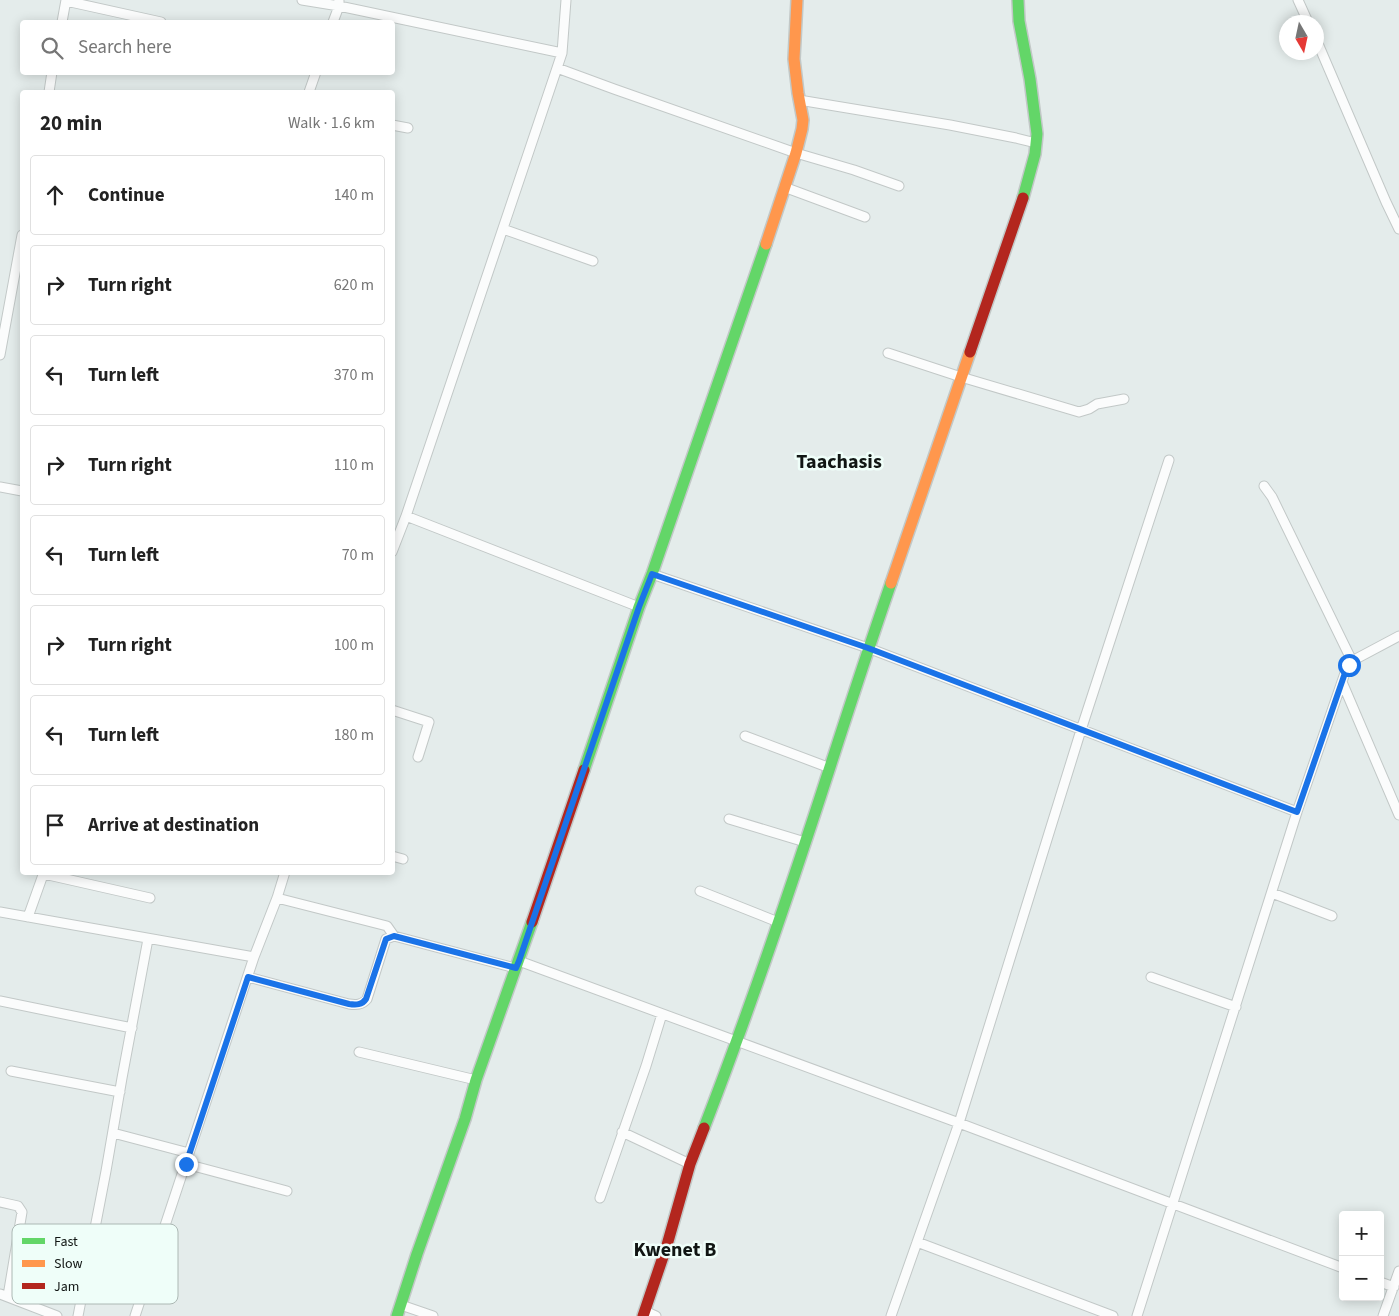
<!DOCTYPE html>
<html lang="en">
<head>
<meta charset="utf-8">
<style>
	:root { --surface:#fff; --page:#f6f6f6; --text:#222; --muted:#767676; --line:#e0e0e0 }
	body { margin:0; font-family:"Source Sans 3",sans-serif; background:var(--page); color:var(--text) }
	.controls { position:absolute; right:15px; bottom:15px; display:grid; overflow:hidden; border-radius:5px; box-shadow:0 2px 12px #0003 }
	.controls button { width:45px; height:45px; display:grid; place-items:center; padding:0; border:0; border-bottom:1px solid var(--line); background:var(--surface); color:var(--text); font:25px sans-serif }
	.compass { position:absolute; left:1279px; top:15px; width:45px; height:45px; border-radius:50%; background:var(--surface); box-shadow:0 2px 12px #0003; rotate:171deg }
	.stop { position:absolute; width:15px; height:15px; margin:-11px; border:4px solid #1a73e8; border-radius:50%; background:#fff }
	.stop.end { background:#1a73e8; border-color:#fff; box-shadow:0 1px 5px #0008 }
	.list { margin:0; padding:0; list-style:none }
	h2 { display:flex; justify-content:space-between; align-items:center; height:65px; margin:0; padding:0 20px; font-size:21px }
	h2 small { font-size:16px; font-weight:400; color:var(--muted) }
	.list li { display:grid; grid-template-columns:32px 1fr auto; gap:15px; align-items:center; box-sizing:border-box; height:80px; margin:0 10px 10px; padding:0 10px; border:1px solid var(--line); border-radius:5px }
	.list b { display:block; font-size:19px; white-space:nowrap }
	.list em { font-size:16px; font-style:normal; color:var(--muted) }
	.icon { flex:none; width:28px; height:28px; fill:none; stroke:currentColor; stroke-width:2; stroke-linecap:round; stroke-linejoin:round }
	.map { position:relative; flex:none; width:1399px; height:1316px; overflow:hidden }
	.search { position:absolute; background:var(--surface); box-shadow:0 2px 12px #0003; left:20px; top:20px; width:375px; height:55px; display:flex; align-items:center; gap:12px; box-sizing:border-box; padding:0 18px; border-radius:5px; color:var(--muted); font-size:19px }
	.panel { position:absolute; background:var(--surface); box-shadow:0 2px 12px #0003; left:20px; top:90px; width:375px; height:785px; border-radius:5px }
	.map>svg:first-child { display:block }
</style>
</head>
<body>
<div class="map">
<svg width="1399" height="1316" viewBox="0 0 1399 1316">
	<rect width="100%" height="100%" fill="#e4eceb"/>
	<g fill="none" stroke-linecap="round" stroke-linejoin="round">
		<defs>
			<path id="street" d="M302 0 339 6 562 53
				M1298 0 1308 22
				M66 1 161 22
				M62 22 66 0
				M333 22 339 6V1
				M1316 39 1386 202 1399 229
				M557 68 614 89 796 153 854 170 899 186
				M49 92 52 72
				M309 92 316 72
				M799 100 950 125 1016 138 1036 143
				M392 125 408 128
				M784 187 865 217
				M503 229 593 261
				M888 353 961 377 1079 412 1089 409 1097 404 1124 399
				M0 355 22 235
				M1264 486 1272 497 1352 661
				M0 487 22 491
				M406 516 639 607
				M392 552 406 516 557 68 562 53 566 0
				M652 574 868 648 1297 812
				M1342 682 1399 815
				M392 710 429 722 418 757
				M745 736 830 768
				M729 819 805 842
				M392 856 403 859
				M44 874 150 898
				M700 891 778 922
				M1272 893 1332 916
				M277 898 387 926 394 936
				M0 912 254 957
				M28 917 44 872
				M519 961 959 1123 1343 1268
				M248 977 349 1004C356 1005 362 1005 367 999L386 939 394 936 515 968
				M1151 977 1236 1007
				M0 1001 132 1028
				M359 1052 476 1080
				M11 1071 120 1092
				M622 1132 690 1164
				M113 1133 189 1153
				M186 1164 287 1191
				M600 1198 646 1066 662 1014
				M0 1202 18 1206 22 1212 8 1296
				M917 1242 1113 1316
				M1380 1282 1394 1287
				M0 1294 57 1316
				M401 1305 433 1316
				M645 1311 656 1316
				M78 1316 106 1171 122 1078 148 939
				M135 1316 254 957 277 898 285 872
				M891 1316 959 1123 1081 730 1169 460
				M1137 1316 1297 812 1345 673 1352 661 1399 636
				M1383 1316 1399 1271"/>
			<path id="fast" d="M1018 0 1019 21 1030 79 1037 134 1035 154 1023 198
				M584 770 639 607 652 574 766 244
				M704 1128C750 1009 791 888 830 767 850 705 870 644 891 583
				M397 1316 417 1254 465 1119 476 1080 532 922"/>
			<path id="slow" d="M766 244 796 153 802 129 803 120 798 93 794 59 797 0
				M891 583 970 352"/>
			<path id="jam" d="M970 352 1023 198
				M532 922 584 770
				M643 1316 667 1245 690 1164 704 1128"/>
		</defs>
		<use href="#street" stroke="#c2c8c7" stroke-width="11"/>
		<use href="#fast" stroke="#c2c8c7" stroke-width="14"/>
		<use href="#slow" stroke="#c2c8c7" stroke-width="14"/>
		<use href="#jam" stroke="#c2c8c7" stroke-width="14"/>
		<use href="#street" stroke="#fbfcfc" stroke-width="9"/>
		<use href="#fast" stroke="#63d668" stroke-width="11"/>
		<use href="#slow" stroke="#ff974d" stroke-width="11"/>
		<use href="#jam" stroke="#b3261e" stroke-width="11"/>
	</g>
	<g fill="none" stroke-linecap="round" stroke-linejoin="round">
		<path stroke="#1a73e8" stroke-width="6" d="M186 1164 248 977 349 1004C356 1005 362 1005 366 999L386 939 394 936 516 968 519 961 639 607 652 574 868 648 1297 812 1345 673 1349 665"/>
	</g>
	<g text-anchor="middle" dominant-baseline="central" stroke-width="5" stroke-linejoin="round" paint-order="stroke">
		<g font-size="20" font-weight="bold" fill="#111614" stroke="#effef9">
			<text x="839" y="462">Taachasis</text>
			<text x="675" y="1250">Kwenet B</text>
		</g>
	</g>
	<rect x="12" y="1224" width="166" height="80" rx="8" fill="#effef9" stroke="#acb8b4" stroke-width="1"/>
	<rect x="22" y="1238" width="23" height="6" fill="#63d668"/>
	<rect x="22" y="1260" width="23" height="7" fill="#ff974d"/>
	<rect x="22" y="1283" width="23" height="6" fill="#b3261e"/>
	<g font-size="14" fill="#111614">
		<text x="54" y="1246">Fast</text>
		<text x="54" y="1268">Slow</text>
		<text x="54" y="1291">Jam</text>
	</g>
</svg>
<div class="controls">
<button>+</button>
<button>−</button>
</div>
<svg class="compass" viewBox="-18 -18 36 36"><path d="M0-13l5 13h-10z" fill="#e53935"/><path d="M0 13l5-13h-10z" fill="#767676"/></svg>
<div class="stop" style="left:1349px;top:665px"></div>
<div class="stop end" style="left:186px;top:1164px"></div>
<div class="search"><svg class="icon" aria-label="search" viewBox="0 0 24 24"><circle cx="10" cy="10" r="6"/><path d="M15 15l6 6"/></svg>Search here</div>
<section class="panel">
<h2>20 min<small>Walk · 1.6 km</small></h2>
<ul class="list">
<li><svg class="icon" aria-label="ahead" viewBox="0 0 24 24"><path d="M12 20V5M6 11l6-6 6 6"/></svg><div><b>Continue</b></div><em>140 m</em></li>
<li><svg class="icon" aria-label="right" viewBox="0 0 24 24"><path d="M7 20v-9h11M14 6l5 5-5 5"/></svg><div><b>Turn right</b></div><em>620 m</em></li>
<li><svg class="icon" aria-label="left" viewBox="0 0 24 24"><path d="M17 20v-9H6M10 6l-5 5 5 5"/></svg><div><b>Turn left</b></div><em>370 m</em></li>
<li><svg class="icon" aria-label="right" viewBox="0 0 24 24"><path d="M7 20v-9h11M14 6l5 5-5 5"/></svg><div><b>Turn right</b></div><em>110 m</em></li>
<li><svg class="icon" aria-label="left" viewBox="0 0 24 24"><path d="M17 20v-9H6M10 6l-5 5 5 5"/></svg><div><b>Turn left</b></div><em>70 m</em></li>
<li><svg class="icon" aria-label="right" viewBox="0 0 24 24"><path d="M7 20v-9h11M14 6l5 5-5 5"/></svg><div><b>Turn right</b></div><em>100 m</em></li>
<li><svg class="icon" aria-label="left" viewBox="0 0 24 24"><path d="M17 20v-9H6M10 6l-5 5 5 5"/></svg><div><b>Turn left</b></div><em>180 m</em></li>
<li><svg class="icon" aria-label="arrive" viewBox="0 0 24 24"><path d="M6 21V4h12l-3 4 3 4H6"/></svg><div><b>Arrive at destination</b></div></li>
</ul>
</section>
</div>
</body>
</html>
